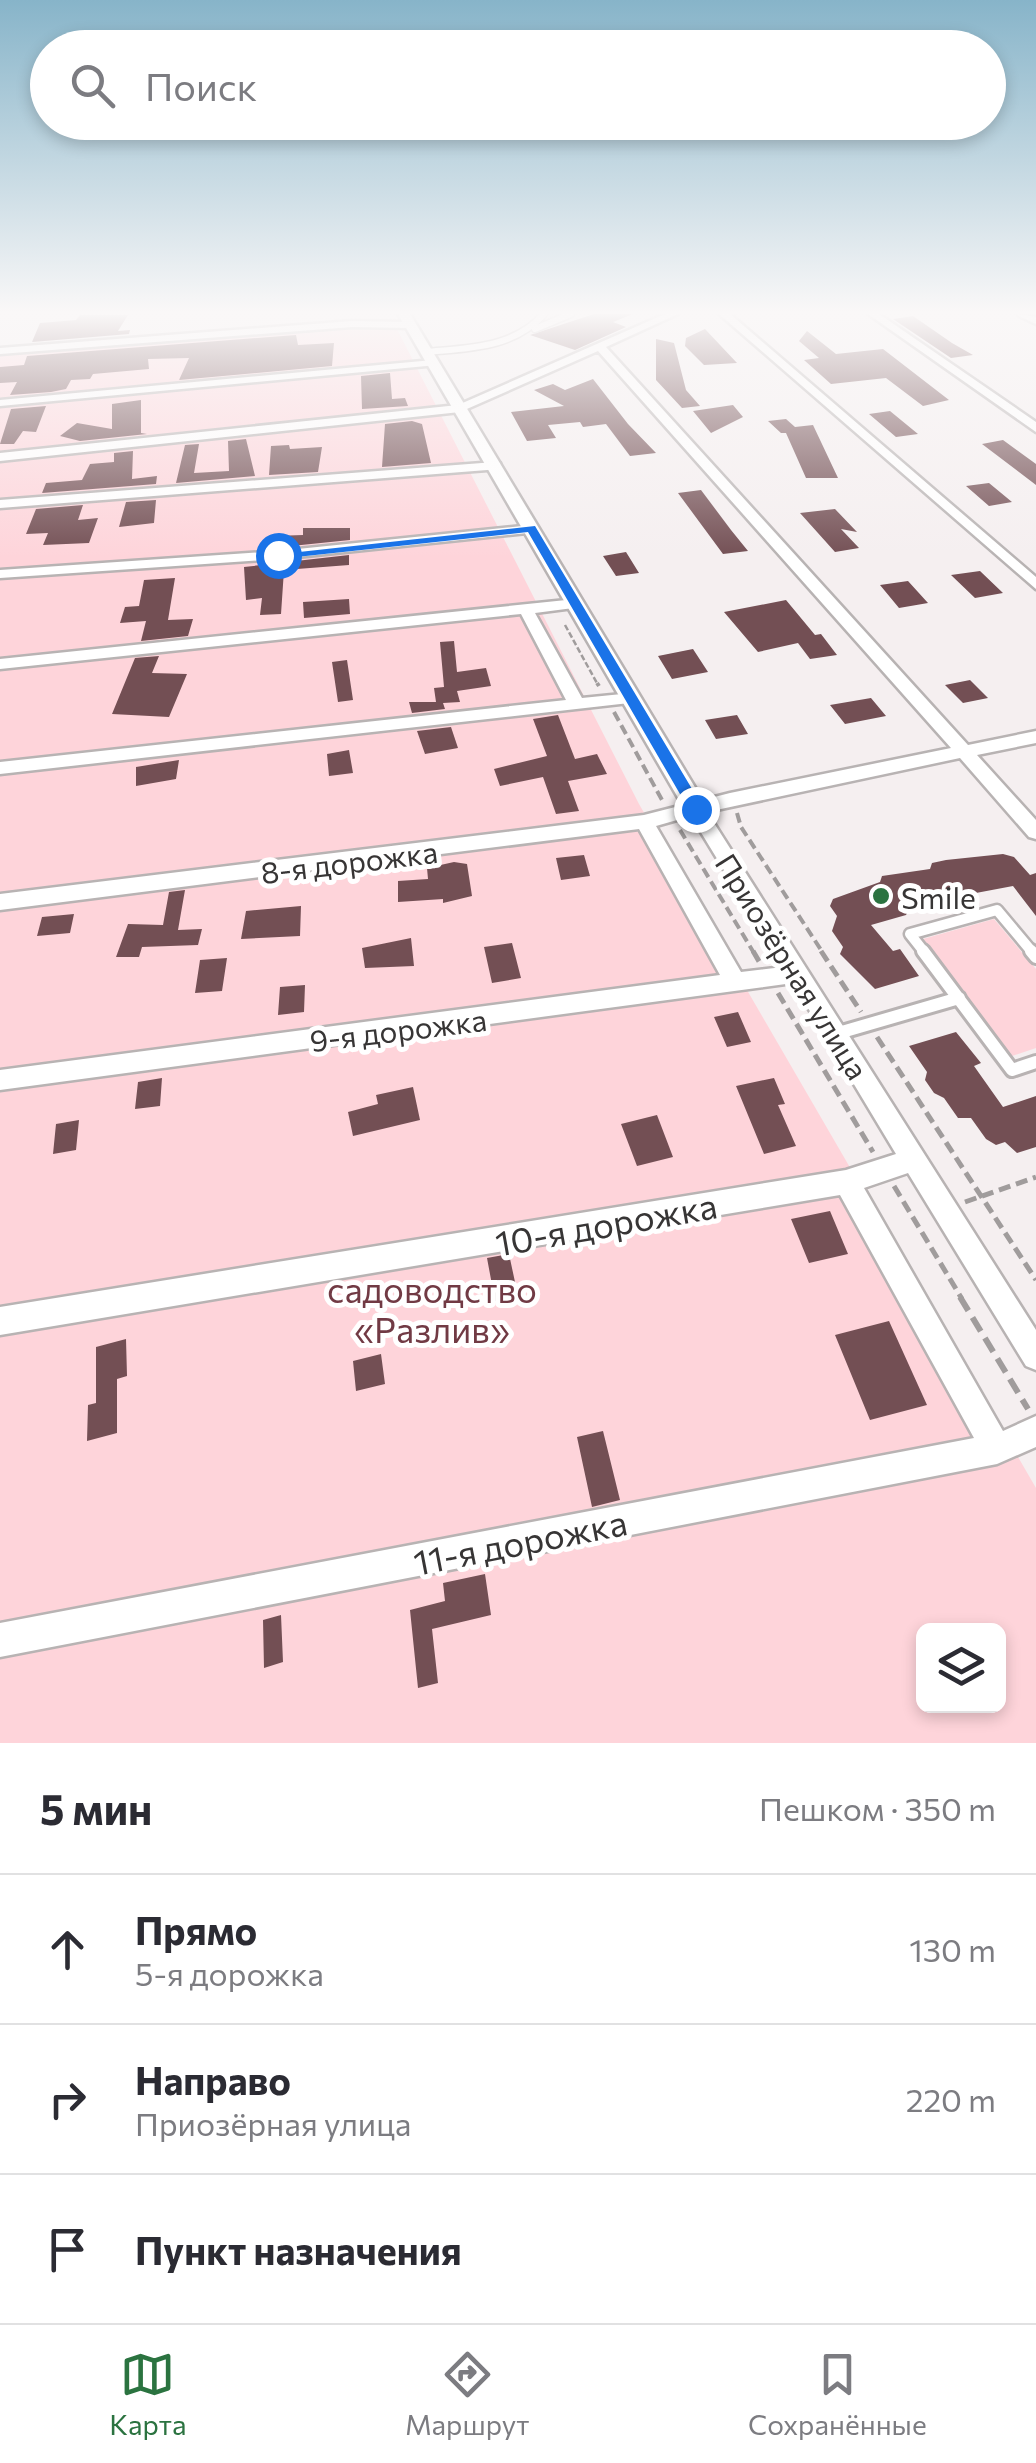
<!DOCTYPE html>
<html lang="ru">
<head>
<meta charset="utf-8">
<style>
	:root { --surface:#fff; --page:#f2f2f3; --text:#2b2b33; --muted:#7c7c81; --line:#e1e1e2; --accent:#2b7340 }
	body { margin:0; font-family:Commissioner,sans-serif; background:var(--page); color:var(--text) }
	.controls { position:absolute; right:30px; bottom:30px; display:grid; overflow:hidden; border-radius:15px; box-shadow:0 5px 15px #0003 }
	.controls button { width:90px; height:90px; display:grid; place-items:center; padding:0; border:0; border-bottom:2px solid var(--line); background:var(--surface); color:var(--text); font:50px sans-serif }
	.stop { position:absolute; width:30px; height:30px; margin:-22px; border:8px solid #1a73e8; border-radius:50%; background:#fff }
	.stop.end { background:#1a73e8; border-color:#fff; box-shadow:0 2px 10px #0008 }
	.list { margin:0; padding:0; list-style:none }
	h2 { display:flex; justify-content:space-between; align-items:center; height:130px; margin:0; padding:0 40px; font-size:42px }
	h2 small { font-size:32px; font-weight:400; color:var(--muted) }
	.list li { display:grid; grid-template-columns:65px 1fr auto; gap:30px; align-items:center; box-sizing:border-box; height:150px; padding:0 40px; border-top:2px solid var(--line) }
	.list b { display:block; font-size:38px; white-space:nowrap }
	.list p { margin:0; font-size:32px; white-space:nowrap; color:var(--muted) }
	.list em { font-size:32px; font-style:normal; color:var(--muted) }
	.icon { flex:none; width:55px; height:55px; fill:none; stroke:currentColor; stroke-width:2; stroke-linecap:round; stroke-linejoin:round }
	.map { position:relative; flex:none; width:1036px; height:1743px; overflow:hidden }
	.search { position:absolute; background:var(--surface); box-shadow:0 5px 15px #0003; left:30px; right:30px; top:30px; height:110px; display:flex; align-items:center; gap:25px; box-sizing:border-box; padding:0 35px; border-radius:55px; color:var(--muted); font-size:38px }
	.sheet { height:580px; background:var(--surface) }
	nav { display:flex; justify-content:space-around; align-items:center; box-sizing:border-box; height:140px; border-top:2px solid var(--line); background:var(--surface); font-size:28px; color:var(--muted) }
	nav a { display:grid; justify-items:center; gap:5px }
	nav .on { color:var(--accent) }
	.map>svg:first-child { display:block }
</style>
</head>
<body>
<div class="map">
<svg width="1036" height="1743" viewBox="0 0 1036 1743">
	<rect width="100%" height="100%" fill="#f5eff0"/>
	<path fill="#fed4da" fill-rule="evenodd" d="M369 325 397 329 639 804 1036 1488V1743H0V352ZM924 1630H998V1706H924Z
		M994 919 1036 969V1048L1012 1056 923 939Z"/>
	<path fill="#734f54" d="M594 314H633L613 322 626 327 575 350 530 335Z
		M80 315H128L118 331 130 330 129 334 32 342 40 323 76 320Z
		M913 316 952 343 973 355 951 358 893 319Z
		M705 329 737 363 704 365 685 346 686 338Z
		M807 331 836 354 883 349 949 400 923 406 886 378 831 384 804 360 819 358 799 341Z
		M296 335 298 345 334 343 332 366 179 380 189 358 148 359 149 369 93 374 90 379 71 380 66 389 51 392 10 395 17 382 0 383V367L24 365 27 356Z
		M656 339 674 343 686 390 700 406 682 408 656 380Z
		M390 373 392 399 405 398 408 406 362 409 361 376Z
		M593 379 628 424 656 453 630 456 606 424 583 427 580 422 548 425 556 438 527 441 511 412 564 406 534 390 553 384 565 390Z
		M141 400V433L147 434 80 441 60 436 77 423 112 429V404Z
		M733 405 743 417 711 433 693 411Z
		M46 406 36 432 23 431 14 444H0L11 409Z
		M890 411 918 434 896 437 869 414Z
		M786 419 795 427 813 425 838 478H806L786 433H781L768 421Z
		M412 421 422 424 431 463 382 467 385 424Z
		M246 439 255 476 176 483 185 445 199 444 194 473 229 471 228 441Z
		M1003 440 1036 464V485L982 444Z
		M289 445 290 449 322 447 318 472 269 475 271 446Z
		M133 451 132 479 157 476 156 484 42 493 46 483 82 480 90 464 114 462V453Z
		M989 483 1012 502 989 506 966 486Z
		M701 490 731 530 748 551 723 554 678 493Z
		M156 500 154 523 119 527 126 502Z
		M83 505 78 520 98 518 89 543 43 545 48 533 26 534 36 509Z
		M835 509 857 532 841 529 859 548 835 552 800 513Z
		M303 528H350V540L272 548 273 536 303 535Z
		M626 552 639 573 616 576 603 556Z
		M349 555V565L284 570 281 614 260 615 262 598 246 600 244 567Z
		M980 571 1003 593 975 598 951 575Z
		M175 578 168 620 193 619 188 636 141 641 146 621 120 623 125 607 139 606 144 580Z
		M908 581 928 603 899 608 880 585Z
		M349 599 350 614 304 618 303 602Z
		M786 600 815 635 821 634 837 655 810 659 798 643 758 652 724 612Z
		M454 641 457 672 486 668 491 686 457 691 460 702 443 703 445 709 412 713 409 702H436L434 688 444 687 440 642Z
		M693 649 708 672 672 679 658 656Z
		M159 656 152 673 187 674 169 717 112 714 135 658Z
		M347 660 353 700 338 702 332 662Z
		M970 680 988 698 963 703 945 685Z
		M871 698 886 716 845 724 830 705Z
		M558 715 575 759 597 754 607 774 568 781 579 811 556 814 543 777 500 786 494 769 547 756 533 719Z
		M737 715 748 734 716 739 705 720Z
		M451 727 458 748 425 754 417 731Z
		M349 750 353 773 329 776 327 754Z
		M179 760 176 779 136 786V767Z
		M1003 854 1014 857 1030 875 1036 873V916L1013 886 960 896 958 901 929 909 909 910 906 915 871 925 893 951 900 949 919 976 875 989 840 954 843 947 832 931 837 916 830 906 833 899 880 882 882 876 930 869 932 863 946 860Z
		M584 855 590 876 561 880 556 858Z
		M454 862 467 864 472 896 443 903V899L398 902V881L428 879 427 868Z
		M185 890 178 930 202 929 198 945 142 947 139 957H116L128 924 163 925 169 892Z
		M301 906 300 936 241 939 246 911Z
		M74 914 70 933 37 936 42 917Z
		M411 938 414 966 365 968 362 948Z
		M512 943 521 978 492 983 484 947Z
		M227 958 222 991 195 993 200 960Z
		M305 985 304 1012 278 1015 280 987Z
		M738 1012 751 1042 727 1047 714 1017Z
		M956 1032 981 1063 974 1066 1003 1107 1036 1096V1147L1017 1153 1005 1142 996 1145 986 1139 971 1118H958L944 1098 934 1093 925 1080 927 1072 909 1046Z
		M162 1078 160 1106 135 1109 138 1082Z
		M774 1078 785 1104 778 1105 796 1146 764 1154 736 1086Z
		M413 1087 420 1120 353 1136 348 1112 378 1104 376 1095Z
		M657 1115 673 1157 637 1166 621 1124Z
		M79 1120 76 1150 53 1154 56 1124Z
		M830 1211 848 1254 809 1263 791 1219Z
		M509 1254 518 1296 495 1301 487 1258Z
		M889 1321 927 1405 870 1420 835 1335Z
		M126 1339 127 1376 117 1379V1433L87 1441 88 1405 96 1403V1347Z
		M381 1354 385 1384 356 1391 353 1361Z
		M603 1431 620 1500 592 1507 577 1437Z
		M485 1574 491 1615 432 1629 438 1683 418 1688 410 1610 445 1601 443 1583Z
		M281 1615 283 1662 264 1668 263 1620Z"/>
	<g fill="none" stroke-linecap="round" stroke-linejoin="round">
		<defs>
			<path id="service-far2" d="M535 329 571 314
				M427 352C469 348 514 348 544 314"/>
			<path id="service-far1" d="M925 953 910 934 997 910 1033 953"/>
			<path id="service" d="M923 951 1012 1070 1036 1062
				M1031 951 1036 957
				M835 1034 959 998"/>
			<path id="minor" d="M665 314H678L606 347 968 745 1036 731V743L977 755 1036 820V839L1029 837 960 758 707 812 1036 1330V1370L1026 1366 908 1173 864 1188 1003 1431 1036 1416V1447L997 1464 0 1657V1623L974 1438 840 1195 0 1335V1307L846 1170 896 1154 793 983 0 1090V1070L720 975 639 829 0 910V894L644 815 730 793 951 748 598 351 460 412 0 461V453L458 405ZM691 816 783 967 741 972 656 826Z
				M719 314H730L1036 577V589Z
				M868 314H879L1036 422V432Z
				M1018 314 1036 317V324L1019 316Z
				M352 321 411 322 416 325 411 328 352 327 0 354V348Z
				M433 360 437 361V365L0 406V400Z
				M495 462 500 463V469L0 508V500Z
				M532 525 537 526V532L278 559 0 578V570L278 551Z
				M576 599 581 601V607L535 613 582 698 632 693 640 698 638 702 0 774V762L566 700 521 614 0 669V659Z"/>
			<path id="tertiary" d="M398 314H410L708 809 704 815H688Z"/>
		</defs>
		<use href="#service-far2" stroke="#b8b3b3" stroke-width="9"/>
		<use href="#service-far1" stroke="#b8b3b3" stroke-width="15"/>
		<use href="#service" stroke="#b8b3b3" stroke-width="18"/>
		<use href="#minor" stroke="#b8b3b3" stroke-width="5"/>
		<use href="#tertiary" stroke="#b8b3b3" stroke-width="5"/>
		<path stroke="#a09c9c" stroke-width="2.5" stroke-dasharray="6 2.5" stroke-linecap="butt" d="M565 625 598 685"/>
		<path stroke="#a09c9c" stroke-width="4" stroke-dasharray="10 5" stroke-linecap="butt" d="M597 683 599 686
			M614 712 662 800
			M737 813 741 827 823 953
			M680 830 754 953"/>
		<path stroke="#a09c9c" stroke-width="5" stroke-dasharray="12 6" stroke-linecap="butt" d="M753 951 760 963
			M821 951 861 1012
			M778 993 873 1152
			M877 1037 1036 1280
			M894 1186 962 1299
			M965 1202 1036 1177"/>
		<path stroke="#a09c9c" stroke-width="6" stroke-dasharray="16 8" stroke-linecap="butt" d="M960 1297 1028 1409"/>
		<use href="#service-far2" stroke="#fff" stroke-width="6"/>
		<use href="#service-far1" stroke="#fff" stroke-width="10"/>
		<use href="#service" stroke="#fff" stroke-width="12"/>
		<use href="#minor" fill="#fff" fill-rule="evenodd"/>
		<use href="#tertiary" fill="#fff" fill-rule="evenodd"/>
	</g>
	<linearGradient id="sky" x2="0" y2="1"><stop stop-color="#87b4c9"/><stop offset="0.56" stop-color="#faf8f8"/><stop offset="1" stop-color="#faf8f8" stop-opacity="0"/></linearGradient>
	<rect width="1036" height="558" fill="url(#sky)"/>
	<path fill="#1a73e8" d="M535 526 704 809 702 813H691L528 532 278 559 272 555Z"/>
	<circle fill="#2b7340" stroke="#fff" stroke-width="4" cx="881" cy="896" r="10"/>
	<g text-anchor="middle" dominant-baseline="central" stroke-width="10" stroke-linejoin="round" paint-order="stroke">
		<g font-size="30" fill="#373535" stroke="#fff">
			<text transform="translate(349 861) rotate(-7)">8-я дорожка</text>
			<text transform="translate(793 966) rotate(58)">Приозёрная улица</text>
			<text transform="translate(398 1029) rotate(-7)">9-я дорожка</text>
		</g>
		<g font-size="30" fill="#373535" stroke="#fff" text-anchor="start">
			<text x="901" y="896">Smile</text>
		</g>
		<g font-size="35" fill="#373535" stroke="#fff">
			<text transform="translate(606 1223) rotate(-10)">10-я дорожка</text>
			<text transform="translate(520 1541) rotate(-11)">11-я дорожка</text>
		</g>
		<g font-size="35" fill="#713a44" stroke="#fff">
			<text x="432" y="1288">садоводство<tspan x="432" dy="40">«Разлив»</tspan></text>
		</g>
	</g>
</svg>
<div class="controls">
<button><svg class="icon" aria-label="layers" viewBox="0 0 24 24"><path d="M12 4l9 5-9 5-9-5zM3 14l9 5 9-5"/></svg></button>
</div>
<div class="stop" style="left:278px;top:555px"></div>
<div class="stop end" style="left:696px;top:809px"></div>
<div class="search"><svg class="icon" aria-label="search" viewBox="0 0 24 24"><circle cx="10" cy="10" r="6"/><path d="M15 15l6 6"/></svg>Поиск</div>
</div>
<section class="sheet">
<h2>5 мин<small>Пешком · 350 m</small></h2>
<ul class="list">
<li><svg class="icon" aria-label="ahead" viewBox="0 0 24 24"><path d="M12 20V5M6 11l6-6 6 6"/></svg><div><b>Прямо</b><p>5-я дорожка</p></div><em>130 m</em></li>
<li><svg class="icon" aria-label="right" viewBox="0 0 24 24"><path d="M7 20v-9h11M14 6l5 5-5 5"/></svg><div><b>Направо</b><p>Приозёрная улица</p></div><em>220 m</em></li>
<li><svg class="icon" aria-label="arrive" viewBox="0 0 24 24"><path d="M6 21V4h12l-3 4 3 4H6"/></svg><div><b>Пункт назначения</b></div></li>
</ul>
</section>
<nav>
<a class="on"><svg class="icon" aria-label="map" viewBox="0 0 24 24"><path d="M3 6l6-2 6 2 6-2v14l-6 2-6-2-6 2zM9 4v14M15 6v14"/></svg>Карта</a>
<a><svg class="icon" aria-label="directions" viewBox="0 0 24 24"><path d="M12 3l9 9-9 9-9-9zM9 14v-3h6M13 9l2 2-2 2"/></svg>Маршрут</a>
<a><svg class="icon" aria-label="saved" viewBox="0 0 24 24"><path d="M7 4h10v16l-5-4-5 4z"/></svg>Сохранённые</a>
</nav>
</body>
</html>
